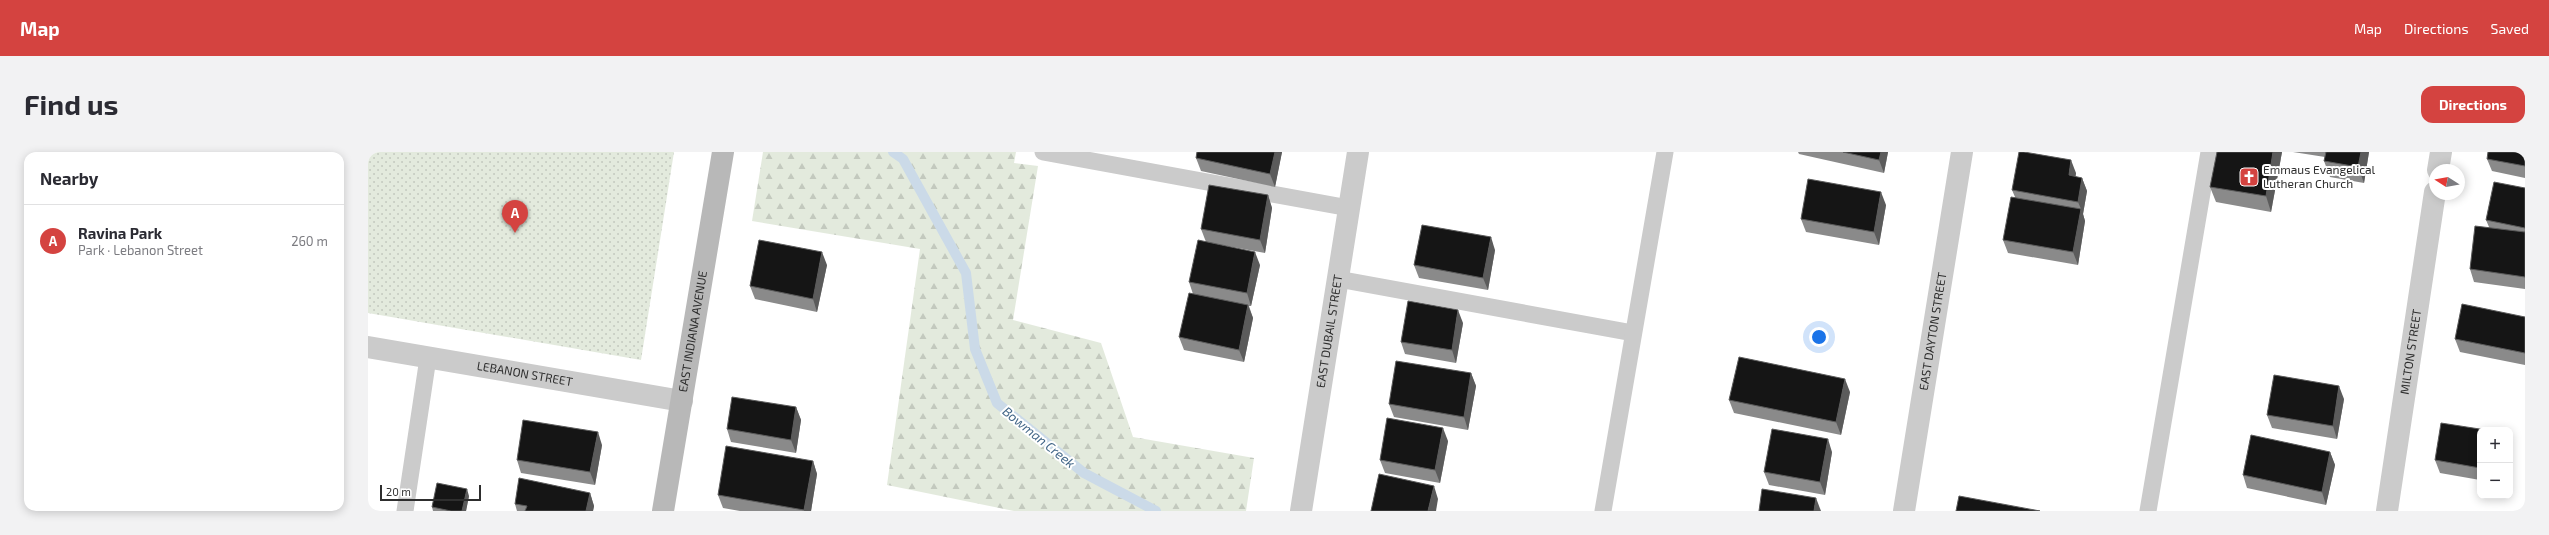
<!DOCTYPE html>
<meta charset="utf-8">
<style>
body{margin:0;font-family:"Exo 2",sans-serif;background:#f2f2f3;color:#2b2b33}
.controls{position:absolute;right:12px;bottom:12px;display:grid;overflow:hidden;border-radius:8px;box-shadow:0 2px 10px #0003}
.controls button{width:36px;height:36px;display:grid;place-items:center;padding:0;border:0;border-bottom:1px solid #e1e1e2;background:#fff;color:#2b2b33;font:20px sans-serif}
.compass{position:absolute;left:2061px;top:12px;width:36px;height:36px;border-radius:50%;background:#fff;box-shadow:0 2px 10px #0003;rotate:281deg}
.scale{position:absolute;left:12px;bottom:10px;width:101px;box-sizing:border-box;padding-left:4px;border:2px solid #2e2e2e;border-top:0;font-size:11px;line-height:14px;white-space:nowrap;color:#2e2e2e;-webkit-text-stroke:3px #fff;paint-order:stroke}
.you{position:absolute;left:1451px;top:185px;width:14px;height:14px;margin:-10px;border:3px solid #fff;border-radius:50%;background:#1a73e8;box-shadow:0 0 0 6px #1a73e833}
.badge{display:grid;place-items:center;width:26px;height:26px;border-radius:50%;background:#d44340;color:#fff;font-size:13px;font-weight:700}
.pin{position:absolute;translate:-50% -33px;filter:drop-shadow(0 1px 2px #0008)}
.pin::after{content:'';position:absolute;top:21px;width:14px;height:12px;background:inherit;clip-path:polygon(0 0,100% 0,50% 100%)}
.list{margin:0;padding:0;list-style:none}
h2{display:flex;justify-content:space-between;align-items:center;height:52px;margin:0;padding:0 16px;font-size:17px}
h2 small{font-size:13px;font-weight:400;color:#7c7c81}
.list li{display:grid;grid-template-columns:26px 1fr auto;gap:12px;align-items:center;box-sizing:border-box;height:72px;padding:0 16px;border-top:1px solid #e1e1e2}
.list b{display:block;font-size:15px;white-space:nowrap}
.list p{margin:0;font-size:13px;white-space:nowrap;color:#7c7c81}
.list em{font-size:13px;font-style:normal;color:#7c7c81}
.map{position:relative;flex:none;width:2157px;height:359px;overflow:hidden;border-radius:12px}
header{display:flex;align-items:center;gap:24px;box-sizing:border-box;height:56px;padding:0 20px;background:#d44340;color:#fff}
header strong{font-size:19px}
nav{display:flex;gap:22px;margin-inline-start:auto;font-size:14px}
.intro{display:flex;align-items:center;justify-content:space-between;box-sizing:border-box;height:96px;padding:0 24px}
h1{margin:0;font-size:28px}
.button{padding:10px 18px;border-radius:12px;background:#d44340;color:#fff;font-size:14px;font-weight:700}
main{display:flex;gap:24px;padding:0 24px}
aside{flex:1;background:#fff;border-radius:12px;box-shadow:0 2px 10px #0003}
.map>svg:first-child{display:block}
.forest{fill:url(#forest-firs)}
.park{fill:url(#park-dots)}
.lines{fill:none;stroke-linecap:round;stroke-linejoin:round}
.stream{stroke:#cbdae8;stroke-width:10}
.lane{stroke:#cbcbcb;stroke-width:17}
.street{stroke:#cbcbcb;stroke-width:22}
.secondary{stroke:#b8b8b8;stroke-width:22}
.wall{fill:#8a8a8a}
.shaded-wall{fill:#5b5b5b}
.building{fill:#151515;stroke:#5b5b5b}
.labels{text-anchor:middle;stroke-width:4;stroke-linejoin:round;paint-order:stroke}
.poi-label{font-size:12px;fill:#2e2e2e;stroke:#fff;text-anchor:start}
.street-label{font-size:12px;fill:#2e2e2e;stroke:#fff}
.water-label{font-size:13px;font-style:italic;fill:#436788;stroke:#fff}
</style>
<header>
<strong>Map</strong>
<nav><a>Map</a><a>Directions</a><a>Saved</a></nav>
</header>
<div class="intro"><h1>Find us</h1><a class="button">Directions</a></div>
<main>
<aside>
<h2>Nearby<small></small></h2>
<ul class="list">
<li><span class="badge">A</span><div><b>Ravina Park</b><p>Park · Lebanon Street</p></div><em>260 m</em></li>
</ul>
</aside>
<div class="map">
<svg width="2157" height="359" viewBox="0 0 2157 359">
<defs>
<pattern id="forest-firs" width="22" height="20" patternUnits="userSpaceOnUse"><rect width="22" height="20" fill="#e3eadd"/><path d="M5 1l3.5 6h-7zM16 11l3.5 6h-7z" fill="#c3c9be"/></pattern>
<pattern id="park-dots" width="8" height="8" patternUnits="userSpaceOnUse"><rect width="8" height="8" fill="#e3eadd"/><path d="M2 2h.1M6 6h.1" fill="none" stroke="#c3c9be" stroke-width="1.8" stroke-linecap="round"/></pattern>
</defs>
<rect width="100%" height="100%" fill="#fff"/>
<path class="forest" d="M395,0H648L646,11L670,14L645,168L733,191L765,285L886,306L878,359H646L519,333L552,97L384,69Z"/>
<path class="park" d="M0,0H306L273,208L0,161Z"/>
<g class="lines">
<path class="stream" d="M525,0L535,7L598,121L607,197L629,251L716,321L788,359"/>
<g class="lane">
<path d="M675,0L981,56"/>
<path d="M970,127L1265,181"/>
<path d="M37,359L60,206"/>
<path d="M1235,359L1297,0"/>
<path d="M1780,359L1841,0"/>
</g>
<g class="street">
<path d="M2070,18L2073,0"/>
<path id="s1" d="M0,195L314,249"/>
<path id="s2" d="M933,359L990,0"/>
<path id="s3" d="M1536,359L1594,0"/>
<path id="s4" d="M2019,359L2067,40"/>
</g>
<path class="secondary" id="s5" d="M295,359L355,0"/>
</g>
<g class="wall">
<path d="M829,0H914L907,35L833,19L828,6Z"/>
<path d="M1430,0H1520L1516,21L1431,2Z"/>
<path d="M1914,0L1903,60L1848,50L1842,35Z"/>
<path d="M1925,0H2001L1996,31L1962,25L1956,9L1957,5Z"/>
<path d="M2157,0V26L2124,19L2119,7Z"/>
<path d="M1708,21L1707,25L1714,26L1719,39L1715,62L1717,69L1710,113L1640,101L1635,88L1647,45L1644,38Z"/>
<path d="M2157,36V137L2106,130L2102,117L2121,75L2118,68Z"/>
<path d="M900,43L904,56L897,101L838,90L833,77Z"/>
<path d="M1518,53L1511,93L1438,80L1433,67Z"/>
<path d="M1127,98L1120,138L1051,126L1046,113Z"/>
<path d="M459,113L449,160L387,147L382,134Z"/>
<path d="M892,113L883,154H881L885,166L876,210L816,198L811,185L825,142L821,130Z"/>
<path d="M2157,165V213L2092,200L2087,187Z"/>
<path d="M1095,171L1088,211L1037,202L1033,190Z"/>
<path d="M1103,221L1108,234L1100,278L1026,265L1021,252Z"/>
<path d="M1482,240L1473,283L1366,261L1361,248Z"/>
<path d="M1976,247L1969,287L1904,276L1899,263Z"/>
<path d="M428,255L433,268L428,301L363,290L359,277Z"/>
<path d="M2112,278V328L2072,321L2067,308Z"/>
<path d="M1080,289L1072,331L1017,321L1012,308Z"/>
<path d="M234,293L227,333L153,321L149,308Z"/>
<path d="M1464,300L1457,343L1401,333L1396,320Z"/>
<path d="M1962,300L1967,313L1958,353L1879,336L1875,323Z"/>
<path d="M445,309L449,322L443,359H372L355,356L350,343Z"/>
<path d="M222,341L226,354L225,359H149L147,352Z"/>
<path d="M101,344L98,359H65L64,355Z"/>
</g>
<g class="shaded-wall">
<path d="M907,0H914L907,35L902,22Z"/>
<path d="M1513,0H1520L1516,21L1511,8Z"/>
<path d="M1905,0H1914L1903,60L1898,44Z"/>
<path d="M1993,0H2001L1996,31L1990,15Z"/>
<path d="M1703,8L1708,21L1706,36L1701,23Z"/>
<path d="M1714,26L1719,39L1715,62L1717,69L1710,113L1705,100L1713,57L1710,50Z"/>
<path d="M1513,40L1518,53L1511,93L1506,80Z"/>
<path d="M900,43L904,56L897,101L892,88Z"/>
<path d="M1123,85L1127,98L1120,138L1115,126Z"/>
<path d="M454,100L459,113L449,160L445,147Z"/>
<path d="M887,100L892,113L883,154L879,141Z"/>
<path d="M880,153L885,166L876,210L871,198Z"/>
<path d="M1090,158L1095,171L1088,211L1084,198Z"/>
<path d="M1103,221L1108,234L1100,278L1096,265Z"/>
<path d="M1477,227L1482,240L1473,283L1468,270Z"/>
<path d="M1971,234L1976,247L1969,287L1965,274Z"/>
<path d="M428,255L433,268L428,301L423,288Z"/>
<path d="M1075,276L1080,289L1072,331L1067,318Z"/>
<path d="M230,280L234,293L227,333L222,320Z"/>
<path d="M1460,287L1464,300L1457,343L1452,330Z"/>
<path d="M1962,300L1967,313L1958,353L1954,340Z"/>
<path d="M445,309L449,322L443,359H436Z"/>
<path d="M1066,334L1070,347L1068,359H1060Z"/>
<path d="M99,337L101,344L98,359H94Z"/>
<path d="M222,341L226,354L225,359H218Z"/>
<path d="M1448,346L1453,359H1446Z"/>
</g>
<g class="building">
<path d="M829,0H907L902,22L828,6Z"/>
<path d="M1475,0H1513L1511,8Z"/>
<path d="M1651,0H1656L1703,8L1701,23L1714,26L1710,50L1644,38Z"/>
<path d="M1849,0H1905L1898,44L1842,35Z"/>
<path d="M1958,0H1993L1990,15L1956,9Z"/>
<path d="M2120,0H2157V14L2119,7Z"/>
<path d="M1440,27L1513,40L1506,80L1433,67Z"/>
<path d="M2126,30L2157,36V76L2118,68Z"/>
<path d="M841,33L900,43L892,88L833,77Z"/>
<path d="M1643,45L1713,57L1705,100L1635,88Z"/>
<path d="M1054,73L1123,85L1115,126L1046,113Z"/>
<path d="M2107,74L2157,80V125L2102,117Z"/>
<path d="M391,88L454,100L445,147L382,134Z"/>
<path d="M830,88L887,100L879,141L821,130Z"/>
<path d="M821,141L880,153L871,198L811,185Z"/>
<path d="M1040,149L1090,158L1084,198L1033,190Z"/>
<path d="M2094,152L2157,165V201L2087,187Z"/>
<path d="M1371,205L1477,227L1468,270L1361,248Z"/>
<path d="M1028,209L1103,221L1096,265L1021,252Z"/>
<path d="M1906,223L1971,234L1965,274L1899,263Z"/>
<path d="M364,245L428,255L423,288L359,277Z"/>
<path d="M1019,266L1075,276L1067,318L1012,308Z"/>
<path d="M155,268L230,280L222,320L149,308Z"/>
<path d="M2073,271L2118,278H2112V316L2067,308Z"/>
<path d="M1404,277L1460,287L1452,330L1396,320Z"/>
<path d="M1883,283L1962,300L1954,340L1875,323Z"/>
<path d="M358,294L445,309L436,358L350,343Z"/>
<path d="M1011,322L1066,334L1060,359H1003Z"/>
<path d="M151,326L222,341L218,359H157L159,354L147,352Z"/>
<path d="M69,331L99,337L94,359H83L64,355Z"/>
<path d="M1394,337L1448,346L1446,359H1391Z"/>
<path d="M1591,344L1672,359H1588Z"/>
</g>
<defs>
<g id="church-square" transform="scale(1)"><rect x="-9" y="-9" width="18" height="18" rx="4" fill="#d44340" stroke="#fff"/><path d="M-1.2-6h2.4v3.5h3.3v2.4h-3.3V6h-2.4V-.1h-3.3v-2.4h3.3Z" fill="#fff"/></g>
</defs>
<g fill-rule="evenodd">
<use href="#church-square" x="1881" y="25"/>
</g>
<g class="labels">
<g class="poi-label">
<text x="1895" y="22">Emmaus Evangelical<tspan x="1895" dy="14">Lutheran Church</tspan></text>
</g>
<g class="street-label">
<text dy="4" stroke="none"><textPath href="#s2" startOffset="182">EAST DUBAIL STREET</textPath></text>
<text dy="4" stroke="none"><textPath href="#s5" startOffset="182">EAST INDIANA AVENUE</textPath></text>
<text dy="4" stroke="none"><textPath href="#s3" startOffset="182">EAST DAYTON STREET</textPath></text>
<text dy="4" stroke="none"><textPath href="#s4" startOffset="161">MILTON STREET</textPath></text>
<text dy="4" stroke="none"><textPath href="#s1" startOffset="159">LEBANON STREET</textPath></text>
</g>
<g class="water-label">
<text transform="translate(671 285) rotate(39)" y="5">Bowman Creek</text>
</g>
</g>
</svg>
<div class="controls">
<button>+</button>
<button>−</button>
</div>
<svg class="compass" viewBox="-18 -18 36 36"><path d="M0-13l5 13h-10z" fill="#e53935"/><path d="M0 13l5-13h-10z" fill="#7c7c81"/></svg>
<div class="scale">20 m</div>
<div class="you"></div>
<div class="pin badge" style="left:147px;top:81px">A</div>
</div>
</main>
